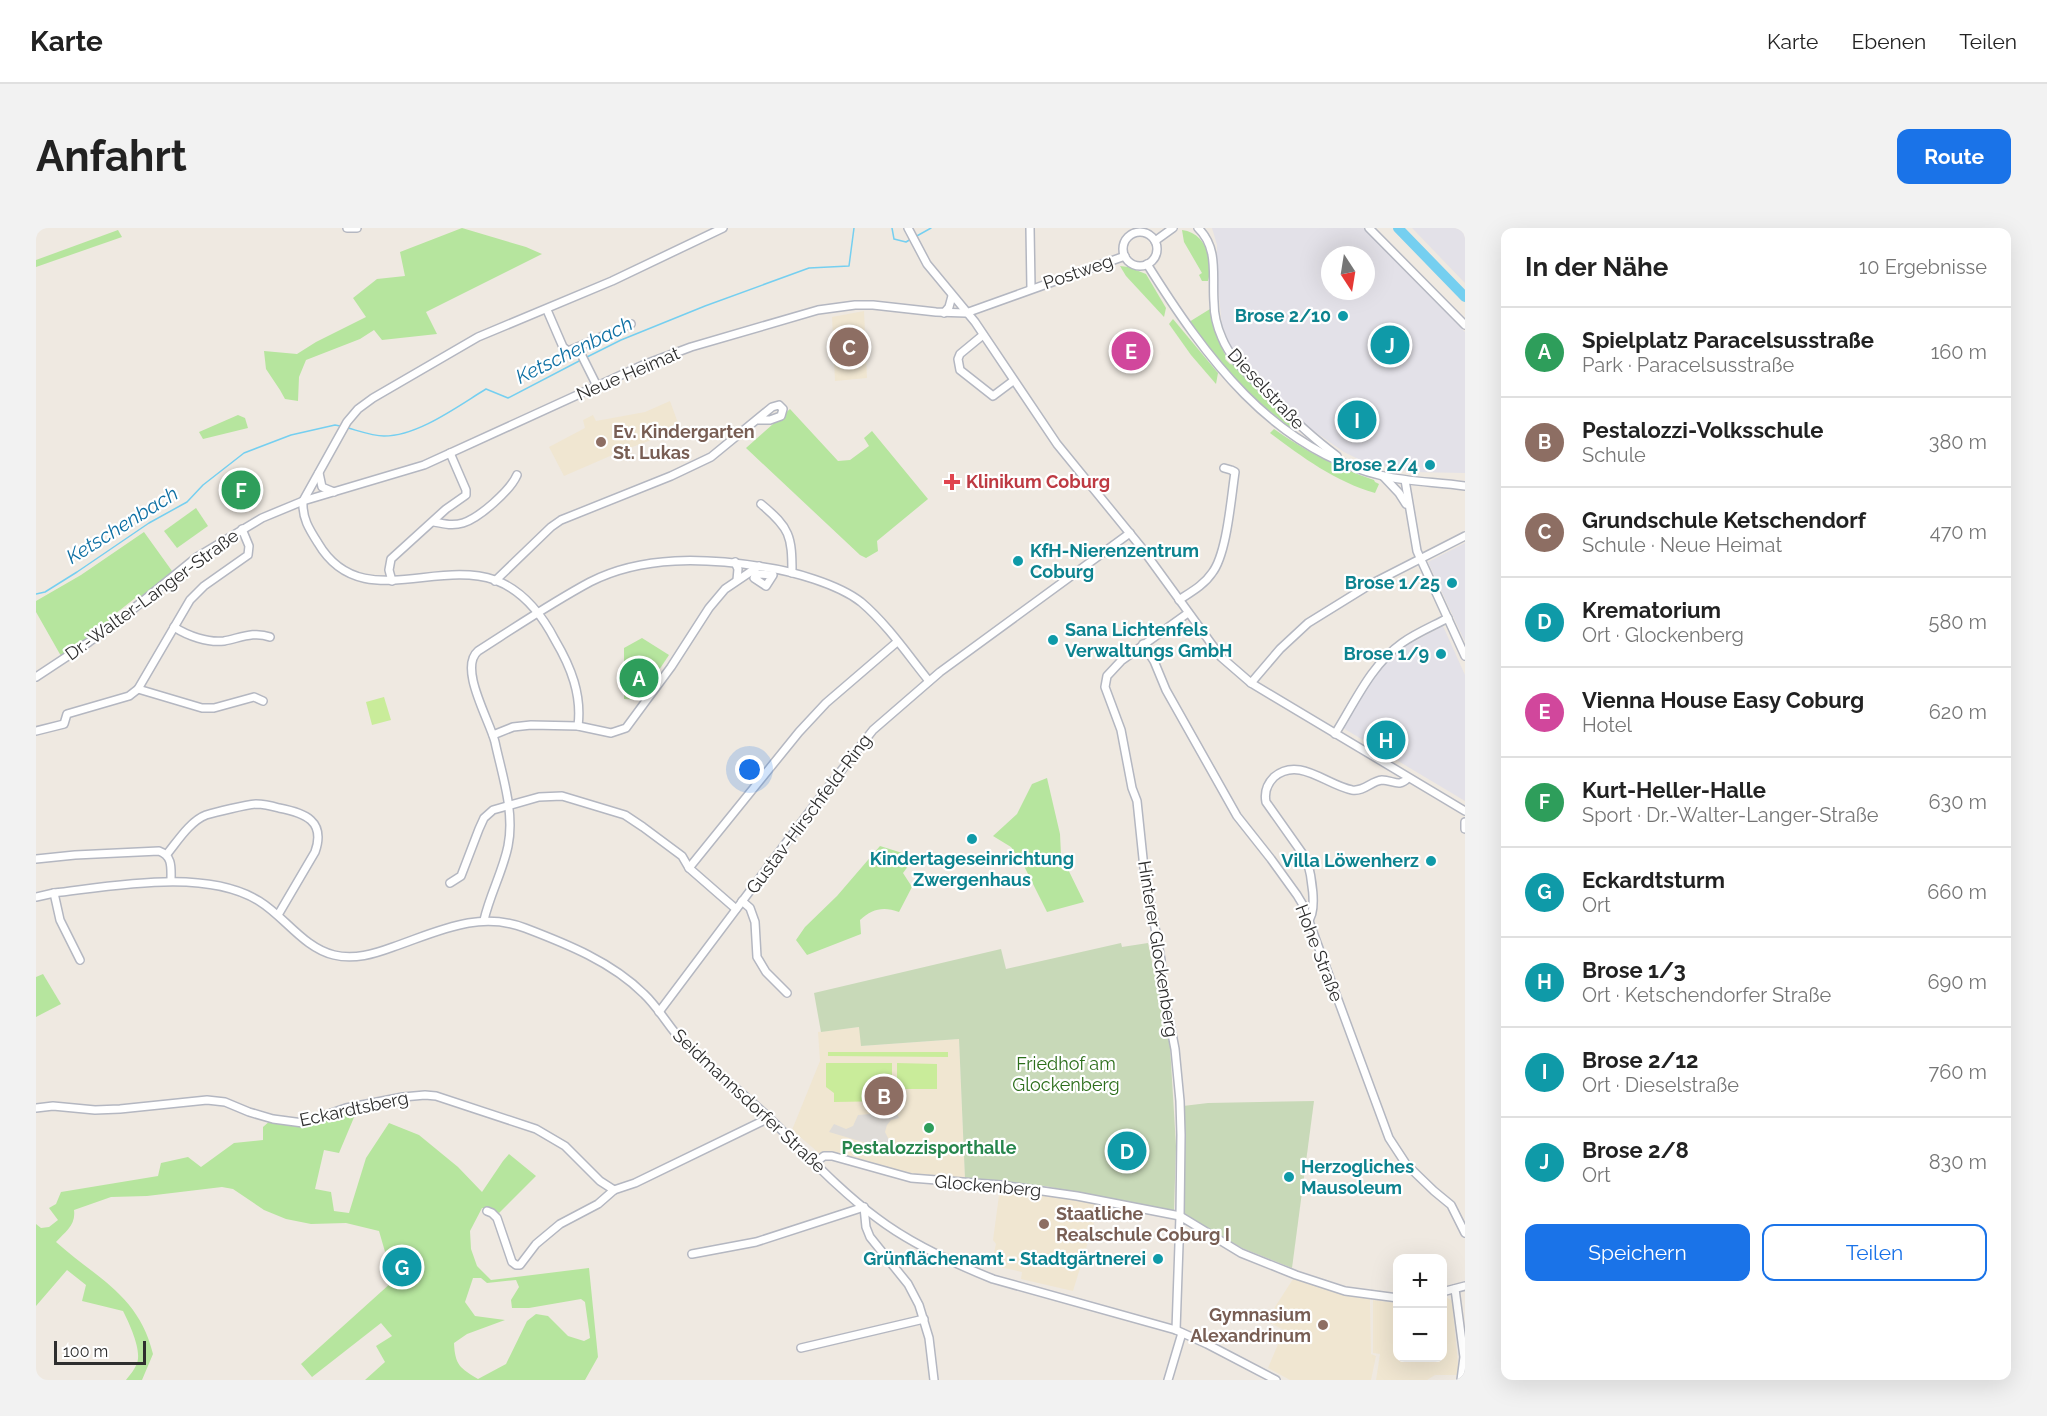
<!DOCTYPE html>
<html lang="de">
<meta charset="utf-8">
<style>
body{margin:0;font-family:Raleway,sans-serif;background:#f2f2f2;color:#222}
.controls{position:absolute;right:18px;bottom:18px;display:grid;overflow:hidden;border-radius:12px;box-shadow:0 6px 24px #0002}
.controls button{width:54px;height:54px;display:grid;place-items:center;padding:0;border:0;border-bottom:2px solid #e0e0e0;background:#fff;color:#222;font:30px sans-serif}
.compass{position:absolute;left:1285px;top:18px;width:54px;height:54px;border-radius:50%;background:#fff;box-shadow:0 6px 24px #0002;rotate:168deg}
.scale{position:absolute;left:18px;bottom:15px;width:92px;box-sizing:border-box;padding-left:6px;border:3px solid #2e2e2e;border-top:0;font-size:16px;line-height:21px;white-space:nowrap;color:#2e2e2e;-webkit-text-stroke:4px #fff;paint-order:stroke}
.you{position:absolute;left:714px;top:542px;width:21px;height:21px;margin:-15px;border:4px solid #fff;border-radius:50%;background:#1a73e8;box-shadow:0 0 0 9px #1a73e833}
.badge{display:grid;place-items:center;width:39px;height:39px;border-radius:50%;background:#1a73e8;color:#fff;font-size:20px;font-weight:700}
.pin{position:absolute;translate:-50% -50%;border:3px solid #fff;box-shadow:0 2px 6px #0006}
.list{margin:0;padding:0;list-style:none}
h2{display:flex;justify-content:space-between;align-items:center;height:78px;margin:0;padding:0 24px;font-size:26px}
h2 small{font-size:20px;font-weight:400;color:#767676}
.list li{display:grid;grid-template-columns:39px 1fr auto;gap:18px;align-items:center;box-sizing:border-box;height:90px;padding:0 24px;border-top:2px solid #e0e0e0}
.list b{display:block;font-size:22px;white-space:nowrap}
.list p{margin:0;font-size:20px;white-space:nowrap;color:#767676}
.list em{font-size:20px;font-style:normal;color:#767676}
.actions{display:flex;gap:12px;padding:18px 24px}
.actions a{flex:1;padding:14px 0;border:2px solid #1a73e8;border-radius:12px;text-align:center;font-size:21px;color:#1a73e8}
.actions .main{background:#1a73e8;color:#fff}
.map{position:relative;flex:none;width:1429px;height:1152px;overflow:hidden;border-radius:12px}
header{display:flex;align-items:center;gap:36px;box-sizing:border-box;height:84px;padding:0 30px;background:#fff;border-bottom:2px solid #e0e0e0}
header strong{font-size:28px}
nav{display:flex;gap:33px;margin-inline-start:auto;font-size:21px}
.intro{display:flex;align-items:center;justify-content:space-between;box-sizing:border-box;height:144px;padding:0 36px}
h1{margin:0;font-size:42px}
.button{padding:15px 27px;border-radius:12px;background:#1a73e8;color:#fff;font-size:21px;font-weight:700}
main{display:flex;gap:36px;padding:0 36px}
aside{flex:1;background:#fff;border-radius:12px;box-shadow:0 6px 24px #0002}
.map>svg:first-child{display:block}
.industrial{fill:#e3e1e8;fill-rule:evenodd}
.education{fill:#f0e6d1}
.green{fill:#b6e59e;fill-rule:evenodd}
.cemetery{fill:#c8d9b8}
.pitch{fill:#c9ec9a}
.plaza{fill:#dfdcd8}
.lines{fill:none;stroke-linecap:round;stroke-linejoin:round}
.stream{stroke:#75cff0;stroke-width:1.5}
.river{stroke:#75cff0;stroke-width:10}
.minor-casing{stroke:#b4b7c1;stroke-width:10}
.minor{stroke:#fff;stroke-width:7}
.culture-dot{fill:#0f9aa8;stroke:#fff;stroke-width:2}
.education-dot{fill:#8d6e63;stroke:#fff;stroke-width:2}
.health-dot{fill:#e0444e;stroke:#fff;stroke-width:2}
.leisure-dot{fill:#2e9e5b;stroke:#fff;stroke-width:2}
.labels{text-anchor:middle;stroke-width:4.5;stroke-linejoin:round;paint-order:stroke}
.street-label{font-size:18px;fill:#2e2e2e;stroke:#fff}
.culture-label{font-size:18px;font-weight:bold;fill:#0d838f;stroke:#fff;text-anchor:end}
.education-label{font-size:18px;font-weight:bold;fill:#785e54;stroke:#fff;text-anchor:start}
.health-label{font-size:18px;font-weight:bold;fill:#be3a42;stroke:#fff;text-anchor:start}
.park-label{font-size:18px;fill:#2c6e1b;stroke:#fff}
.leisure-label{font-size:18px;font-weight:bold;fill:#27864d;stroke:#fff}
.water-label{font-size:20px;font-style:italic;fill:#0d6fa3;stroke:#fff}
</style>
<header>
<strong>Karte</strong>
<nav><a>Karte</a><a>Ebenen</a><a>Teilen</a></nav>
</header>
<div class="intro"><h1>Anfahrt</h1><a class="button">Route</a></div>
<main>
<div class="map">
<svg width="1429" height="1152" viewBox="0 0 1429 1152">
<rect width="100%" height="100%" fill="#efe9e1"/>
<g class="industrial">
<path d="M1176,0H1328L1336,8L1429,104V245L1374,244L1348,238L1333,233L1330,235L1308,224L1272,199L1209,138L1195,120L1186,97L1181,50V17ZM1294,27H1330V63H1294Z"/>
<path d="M1376,0H1429V55Z"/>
<path d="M1429,315V414L1392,334Z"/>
<path d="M1407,398L1429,447V573L1307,500L1326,467L1347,438L1368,419Z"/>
</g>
<g class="education">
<path d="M828,83L831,150L799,153L796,89Z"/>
<path d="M634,173L642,195L620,205L621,210L588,222L528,248L513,219L549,200L547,192L557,187L560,193L609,184Z"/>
<path d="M824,799L826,818L923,811L929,952L880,949L792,924L783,925L756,902L784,833L782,804Z"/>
<path d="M964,960L1064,975L1037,1063L985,1051L986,1044L955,1037L960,1016L957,1012Z"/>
<path d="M1257,1051L1309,1066L1334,1071L1335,1126L1340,1128L1335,1152H1254L1232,1140L1248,1102L1230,1093Z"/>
<path d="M1410,1069L1416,1073L1423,1147H1399L1391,1152H1340L1344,1126L1337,1125V1072L1361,1075L1362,1130H1406L1407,1070Z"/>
</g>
<g class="green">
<path d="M426,0L490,19L506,26L390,84L401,106L346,112L338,102L324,111L270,132L263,149L262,173L249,171L244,162L230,141L228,123L261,126L280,114L330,89L317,70L341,51L369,48L364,24Z"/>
<path d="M82,2L86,9L0,39V32Z"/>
<path d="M1146,2C1170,5 1178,32 1172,53H1166L1163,47L1166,45L1148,14Z"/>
<path d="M1084,38L1092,39L1110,46L1130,80L1128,89L1090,48Z"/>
<path d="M1174,81L1180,104L1190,129L1189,131L1194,136L1198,137L1256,197V199H1253L1206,160L1153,94Z"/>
<path d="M1137,91L1182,145L1180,156L1155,127L1133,96Z"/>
<path d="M754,181L802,233L814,232L833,218L828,210L836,203L892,271L841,313L842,323L830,330L824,327L710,220Z"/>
<path d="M202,187L209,190L212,200L167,211L163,204Z"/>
<path d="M1238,201C1269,223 1302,240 1338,252L1339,254L1343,256L1339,265C1300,254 1266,229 1234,205Z"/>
<path d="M160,280L172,298L141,320L128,303Z"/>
<path d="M108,304L136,343L106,370L103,367L79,386L81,390L25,428L0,384V373L45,347Z"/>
<path d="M606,410L633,427L603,472L588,471V420Z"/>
<path d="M1011,550L1024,606L1025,627L1048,674L1011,684L988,638L975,619L957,608L981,586L996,556Z"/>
<path d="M844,618L879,629L867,645L876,659L863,684C847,678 836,681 824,692L825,706L771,727L760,712L769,699L801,668Z"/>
<path d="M7,746L25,776L0,789V749Z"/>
<path d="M310,881L319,887L303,925L288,922L279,961L295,964L298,983L313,985L330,930L353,895L383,907L422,939L446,964L467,933L473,926L500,948L463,985L457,981L446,980L434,1003L435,1021L441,1038L455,1052L553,1040L562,1129L549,1152H329L349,1134L340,1118L356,1108L345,1095L276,1149L265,1136L356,1054L359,1045L352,1034L343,1003L310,995L275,996L250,991L228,982L197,961L186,959L111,968L75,969L38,982C40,997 30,1003 20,1014C60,1050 103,1067 117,1126L106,1152H90C94,1147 99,1141 101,1135C106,1122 93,1095 87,1083L46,1073L50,1057L31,1042L0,1078V996L5,1000L13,999L22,992L13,980L20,976L25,964L122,948L125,935L152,929L165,939L198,915L227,912V899L235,892L265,897H276ZM437,1050H445L451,1055L480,1052L483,1059L475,1072L476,1080H493L545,1071L549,1074L554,1110L548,1113L532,1108L512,1088L500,1086L491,1093L470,1136L442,1151C424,1140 419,1137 418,1115L431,1106L469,1092L439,1088L429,1074Z"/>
</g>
<g class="cemetery">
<path d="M1085,715L1086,719L1112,715L1134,818L1140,918L1138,983L1009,958L929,951L923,811L825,818L823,799L785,804L778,765L965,721L970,741Z"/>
<path d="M1278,873L1256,1040L1206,1020L1146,985L1147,878L1172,875Z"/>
</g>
<g class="pitch">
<path d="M348,469L355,492L336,497L330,474Z"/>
<path d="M792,824H912V829L792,828Z"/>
<path d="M790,835H856V873L798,874V865L790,859Z"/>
<path d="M861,835L901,836V861H861Z"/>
</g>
<path class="plaza" d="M841,880L859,881L863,890L855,892L851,897L849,904L855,916L865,917L864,925L793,904L798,896L810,901L817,898L822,887L834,886Z"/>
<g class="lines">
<g class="stream">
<path d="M856,0L858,11L870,14L875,11"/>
<path d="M879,9L895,0"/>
<path d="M549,130L585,112L669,78L773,40L813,38L818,0"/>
<path d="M312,200C323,203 337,208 348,208C382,208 422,178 450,161L472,170L545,132"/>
<path d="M0,366L9,364L41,344L113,295L151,274L167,257L208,225L255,207L299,197L304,198"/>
</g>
<path class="river" d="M1362,0L1429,69"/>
<g class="minor-casing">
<g id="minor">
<path d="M311,0H321"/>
<path d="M872,0L891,36L939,94L1021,216L1105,319L1185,429L1215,455L1429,583"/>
<path d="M994,0L995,60"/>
<path d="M1162,0C1183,20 1176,48 1178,74C1178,86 1181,99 1186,110C1194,130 1211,145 1226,160C1250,185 1274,208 1301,228"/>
<path d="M1333,0L1429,97"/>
<circle cx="1104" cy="21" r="17"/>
<path d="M1119,13L1137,0"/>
<path d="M1111,36C1168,127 1236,222 1347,248C1374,254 1402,254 1429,258"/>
<path d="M511,82L527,119L532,123L595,96"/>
<path d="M908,85L913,79L916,68"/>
<path d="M947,107L924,126L922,131L924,142L957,168L977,153"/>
<path d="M542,120L561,158"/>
<path d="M283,245L286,259L298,264"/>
<path d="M1347,248L1363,265L1370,276"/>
<path d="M1369,252L1381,323L1429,428"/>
<path d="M725,276C754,300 756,308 756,345"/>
<path d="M398,294C408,296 417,298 427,295C443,290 474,263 481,247"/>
<path d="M699,334L702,341L701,352"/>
<path d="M724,346L737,347L730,358L718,350L719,347Z"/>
<path d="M356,353L353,342L355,331L410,281L430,267V262L414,225"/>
<path d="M459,353L515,299L525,292L635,248L675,229L736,179L743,177L747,181L745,188L734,192H721"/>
<path d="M1143,372C1155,364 1168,357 1176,345C1191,326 1195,270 1199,244L1195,242L1188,240"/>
<path d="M138,399C152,408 172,415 188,413C204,410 218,403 234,409"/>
<path d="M1107,416L1118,433L1130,462L1201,588L1235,631L1261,667L1267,677L1353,910L1370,936L1398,963L1415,977L1429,1005"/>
<path d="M0,449L53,414L86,390L161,329L226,290L267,273L388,237L607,137L655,119L782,82L819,77H837L900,84L930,85L1089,28"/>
<path d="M1215,455L1244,421L1272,395L1335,356L1429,308"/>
<path d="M102,461L166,480H178L218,469L227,473"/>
<path d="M542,498C546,467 535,439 519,412C506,387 486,362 459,352C398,331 323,385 282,315C273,301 266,290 267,273L311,194L322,181L337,170L442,109L576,53L687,0"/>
<path d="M0,503L28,496L31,486L93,468L102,461L154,372L168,358L212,327L213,318L206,301"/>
<path d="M1299,506C1319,474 1335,437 1366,415C1380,405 1397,398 1412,390"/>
<path d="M457,507L477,499L495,497L542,498L575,505L590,500L635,439L673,380L689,361L723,338"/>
<path d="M1429,594V601"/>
<path d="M131,626C141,614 154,593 170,587C180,584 209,577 220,576C227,576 236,578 243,580C269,585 290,593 279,624L242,687"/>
<path d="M0,631L39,627L123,623C137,628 135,640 135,653"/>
<path d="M653,640L763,504L790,475L861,414"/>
<path d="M414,655L425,648L443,601L448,590L457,582L503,569L526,568L589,587L607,599L646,628L653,640L700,681"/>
<path d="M18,665L24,692L44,732"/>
<path d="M0,669L18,665C78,658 170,640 223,673C249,689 268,720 298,727C318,732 338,726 357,719C401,704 442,682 489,700C531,716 576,734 608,766C624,781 634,802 650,817C675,840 703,862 728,885C765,920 800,960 841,990C875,1016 917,1035 957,1051L1140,1102L1171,1116L1240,1152"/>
<path d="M706,673L714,680L719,694L721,729L730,744L751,765"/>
<path d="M448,692C454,666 467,643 472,618C479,584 466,547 459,514C454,493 422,440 442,423C478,400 515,375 554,354C607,327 670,330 727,339C756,343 802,356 825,374C851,396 872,427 893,453"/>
<path d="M1272,693C1282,683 1275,646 1271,632L1230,574C1228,564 1231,556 1238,549C1263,528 1290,557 1316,562C1328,564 1335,553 1346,552C1357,552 1363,560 1372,550"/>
<path d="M623,784L783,571L837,502L904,444L1094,305"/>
<path d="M0,880L17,878L59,882L84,881L171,872L189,874L213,884L237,891L267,895L310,880L367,869L389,867L400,868L500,901L529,918L564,953L578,962"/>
<path d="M780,934L788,928H796L875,950L965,957L1041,968L1144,988L1205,1025L1260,1047L1309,1063L1362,1070"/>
<path d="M828,979L830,999L834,1009L872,1056L883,1077L893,1110L898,1152"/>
<path d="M451,983L456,985L461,990L476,1034L480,1037H484L500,1016L524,996L562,976L578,962L599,955L733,890"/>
<path d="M656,1026L720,1014L828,979"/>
<path d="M1419,1061L1428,1129L1425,1152"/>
<path d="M1406,1064L1429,1058"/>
<path d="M1140,1102L1144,988L1145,907L1144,873L1139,821L1126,754L1125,732L1108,640L1101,573L1096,560L1085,502L1069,459L1071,448L1085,433L1152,385"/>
<path d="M765,1120L888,1091"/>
<path d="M1132,1152L1146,1105"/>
</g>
</g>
<use href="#minor" class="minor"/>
</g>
<g class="culture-dot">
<circle cx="1307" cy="88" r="6"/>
<circle cx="1394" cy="237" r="6"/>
<circle cx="982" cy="333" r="6"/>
<circle cx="1416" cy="355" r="6"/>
<circle cx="1017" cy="412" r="6"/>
<circle cx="1405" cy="426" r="6"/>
<circle cx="936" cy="611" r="6"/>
<circle cx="1395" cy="633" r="6"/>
<circle cx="1253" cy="949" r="6"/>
<circle cx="1122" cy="1031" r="6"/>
</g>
<g class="education-dot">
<circle cx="565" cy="214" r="6"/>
<circle cx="1008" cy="996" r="6"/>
<circle cx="1287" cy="1097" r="6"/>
</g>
<path class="health-dot" d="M913 245h6v6h6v6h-6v6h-6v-6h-6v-6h6z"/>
<circle class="leisure-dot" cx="893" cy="900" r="6"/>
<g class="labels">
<g class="street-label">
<text transform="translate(1042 44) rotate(-19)" y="6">Postweg</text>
<text transform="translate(592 146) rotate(-23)" y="6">Neue Heimat</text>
<text transform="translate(1230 161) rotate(47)" y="6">Dieselstraße</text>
<text transform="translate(116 367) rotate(-36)" y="6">Dr.-Walter-Langer-Straße</text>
<text transform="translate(773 586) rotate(-53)" y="6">Gustav-Hirschfeld-Ring</text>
<text transform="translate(1122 721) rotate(81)" y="6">Hinterer Glockenberg</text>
<text transform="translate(1283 725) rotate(69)" y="6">Hohe Straße</text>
<text transform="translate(713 873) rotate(43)" y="6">Seidmannsdorfer Straße</text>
<text transform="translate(318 881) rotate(-12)" y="6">Eckardtsberg</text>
<text transform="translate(952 958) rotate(5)" y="6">Glockenberg</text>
</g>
<g class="culture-label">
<text x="1295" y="94">Brose 2/10</text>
<text x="1382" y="243">Brose 2/4</text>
<text x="994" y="329" text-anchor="start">KfH-Nierenzentrum<tspan x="994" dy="21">Coburg</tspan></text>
<text x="1404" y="361">Brose 1/25</text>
<text x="1029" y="408" text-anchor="start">Sana Lichtenfels<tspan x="1029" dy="21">Verwaltungs GmbH</tspan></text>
<text x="1393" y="432">Brose 1/9</text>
<text x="936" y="637" text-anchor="middle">Kindertageseinrichtung<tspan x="936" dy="21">Zwergenhaus</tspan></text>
<text x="1383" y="639">Villa Löwenherz</text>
<text x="1265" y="945" text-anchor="start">Herzogliches<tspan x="1265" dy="21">Mausoleum</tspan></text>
<text x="1110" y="1037">Grünflächenamt - Stadtgärtnerei</text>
</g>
<g class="education-label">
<text x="577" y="210">Ev. Kindergarten<tspan x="577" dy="21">St. Lukas</tspan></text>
<text x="1020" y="992">Staatliche<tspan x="1020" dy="21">Realschule Coburg I</tspan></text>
<text x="1275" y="1093" text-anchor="end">Gymnasium<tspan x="1275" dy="21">Alexandrinum</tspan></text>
</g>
<g class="health-label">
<text x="930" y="260">Klinikum Coburg</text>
</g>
<g class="park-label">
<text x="1030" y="842">Friedhof am<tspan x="1030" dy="21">Glockenberg</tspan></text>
</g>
<g class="leisure-label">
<text x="893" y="926">Pestalozzisporthalle</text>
</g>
<g class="water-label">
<text transform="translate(538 122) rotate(-26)" y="7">Ketschenbach</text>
<text transform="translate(86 297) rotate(-32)" y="7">Ketschenbach</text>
</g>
</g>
</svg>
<div class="controls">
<button>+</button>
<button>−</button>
</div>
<svg class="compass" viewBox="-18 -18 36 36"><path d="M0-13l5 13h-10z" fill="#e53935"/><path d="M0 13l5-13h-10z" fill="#767676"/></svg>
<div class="scale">100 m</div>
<div class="you"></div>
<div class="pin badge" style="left:603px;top:450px;background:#2e9e5b">A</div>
<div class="pin badge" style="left:848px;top:868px;background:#8d6e63">B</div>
<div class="pin badge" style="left:813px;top:119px;background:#8d6e63">C</div>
<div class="pin badge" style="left:1091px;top:923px;background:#0f9aa8">D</div>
<div class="pin badge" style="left:1095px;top:123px;background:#d1479c">E</div>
<div class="pin badge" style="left:205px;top:262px;background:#2e9e5b">F</div>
<div class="pin badge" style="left:366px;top:1039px;background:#0f9aa8">G</div>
<div class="pin badge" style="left:1350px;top:512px;background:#0f9aa8">H</div>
<div class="pin badge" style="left:1321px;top:192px;background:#0f9aa8">I</div>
<div class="pin badge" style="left:1354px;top:117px;background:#0f9aa8">J</div>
</div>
<aside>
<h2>In der Nähe<small>10 Ergebnisse</small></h2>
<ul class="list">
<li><span class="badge" style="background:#2e9e5b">A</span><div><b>Spielplatz Paracelsusstraße</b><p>Park · Paracelsusstraße</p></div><em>160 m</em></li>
<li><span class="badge" style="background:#8d6e63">B</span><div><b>Pestalozzi-Volksschule</b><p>Schule</p></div><em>380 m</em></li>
<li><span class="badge" style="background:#8d6e63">C</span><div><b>Grundschule Ketschendorf</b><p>Schule · Neue Heimat</p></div><em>470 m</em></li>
<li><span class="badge" style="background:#0f9aa8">D</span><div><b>Krematorium</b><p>Ort · Glockenberg</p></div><em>580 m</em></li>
<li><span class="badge" style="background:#d1479c">E</span><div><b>Vienna House Easy Coburg</b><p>Hotel</p></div><em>620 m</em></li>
<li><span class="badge" style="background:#2e9e5b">F</span><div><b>Kurt-Heller-Halle</b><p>Sport · Dr.-Walter-Langer-Straße</p></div><em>630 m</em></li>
<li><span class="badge" style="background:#0f9aa8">G</span><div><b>Eckardtsturm</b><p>Ort</p></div><em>660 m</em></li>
<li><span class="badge" style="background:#0f9aa8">H</span><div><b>Brose 1/3</b><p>Ort · Ketschendorfer Straße</p></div><em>690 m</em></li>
<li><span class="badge" style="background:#0f9aa8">I</span><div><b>Brose 2/12</b><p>Ort · Dieselstraße</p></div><em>760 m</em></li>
<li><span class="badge" style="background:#0f9aa8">J</span><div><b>Brose 2/8</b><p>Ort</p></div><em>830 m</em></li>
</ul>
<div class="actions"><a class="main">Speichern</a><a>Teilen</a></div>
</aside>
</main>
